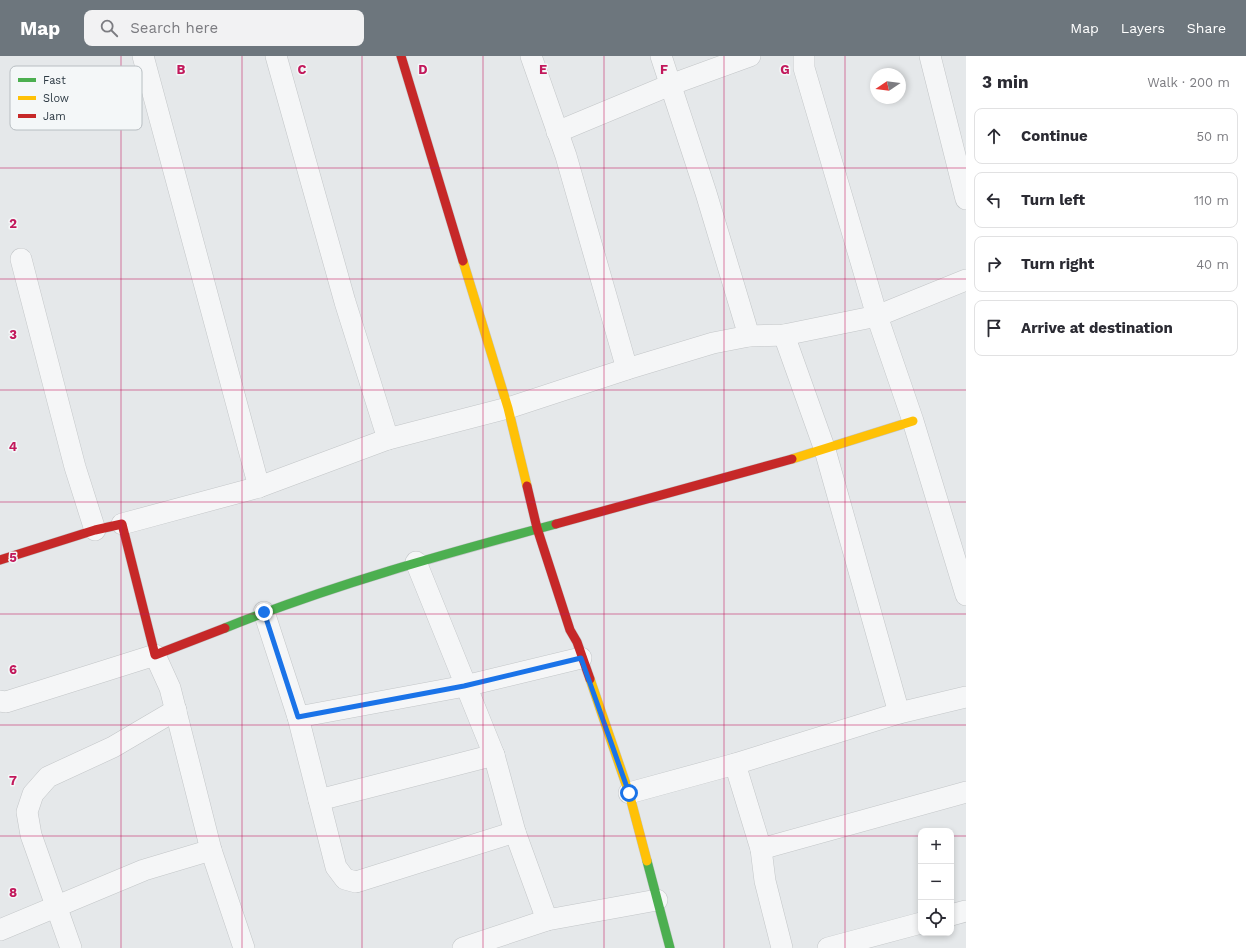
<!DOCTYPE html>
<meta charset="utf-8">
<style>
body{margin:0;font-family:"Work Sans",sans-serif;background:#f2f2f3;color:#2b2b33}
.controls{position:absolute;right:12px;bottom:12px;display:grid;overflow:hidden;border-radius:8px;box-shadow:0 2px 6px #0003}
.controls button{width:36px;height:36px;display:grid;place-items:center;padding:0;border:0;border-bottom:1px solid #e1e1e2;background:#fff;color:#2b2b33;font:20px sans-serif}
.compass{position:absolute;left:870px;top:12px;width:36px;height:36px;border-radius:50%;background:#fff;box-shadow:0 2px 6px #0003;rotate:257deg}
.stop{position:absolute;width:12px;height:12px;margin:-9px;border:3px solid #1a73e8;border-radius:50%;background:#fff}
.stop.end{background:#1a73e8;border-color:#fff;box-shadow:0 1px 4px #0008}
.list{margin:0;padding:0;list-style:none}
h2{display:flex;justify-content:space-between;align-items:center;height:52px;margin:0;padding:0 16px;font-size:17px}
h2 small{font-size:13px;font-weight:400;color:#7c7c81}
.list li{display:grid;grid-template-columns:26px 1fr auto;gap:12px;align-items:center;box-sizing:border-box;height:56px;margin:0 8px 8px;padding:0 8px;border:1px solid #e1e1e2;border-radius:8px}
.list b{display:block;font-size:15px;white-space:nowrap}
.list em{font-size:13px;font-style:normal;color:#7c7c81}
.icon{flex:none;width:22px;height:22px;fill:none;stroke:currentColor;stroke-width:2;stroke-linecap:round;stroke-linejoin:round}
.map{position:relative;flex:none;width:966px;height:892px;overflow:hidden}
header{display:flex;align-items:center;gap:24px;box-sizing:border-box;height:56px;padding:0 20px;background:#6d767d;color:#fff}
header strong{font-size:19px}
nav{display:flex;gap:22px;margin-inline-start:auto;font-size:14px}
.search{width:280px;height:36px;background:#f2f2f3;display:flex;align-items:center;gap:10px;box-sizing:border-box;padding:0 14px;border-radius:8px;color:#7c7c81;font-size:15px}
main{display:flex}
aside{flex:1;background:#fff}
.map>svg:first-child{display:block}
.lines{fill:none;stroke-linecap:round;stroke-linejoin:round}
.street-casing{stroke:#c3c6c8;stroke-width:22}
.fast-casing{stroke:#c3c6c8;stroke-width:10}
.slow-casing{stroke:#c3c6c8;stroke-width:10}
.jam-casing{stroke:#c3c6c8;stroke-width:10}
.street{stroke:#f5f6f7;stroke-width:21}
.fast{stroke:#4caf50;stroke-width:9}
.slow{stroke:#ffc107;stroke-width:9}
.jam{stroke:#c62828;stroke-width:9}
.route{stroke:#1a73e8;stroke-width:5}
.grid{fill:none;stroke:#c2185b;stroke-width:1;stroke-opacity:0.55}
.key{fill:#f4f7f8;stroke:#b8bec2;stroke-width:1}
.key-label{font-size:11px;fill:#2c3943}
.grid-label{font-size:13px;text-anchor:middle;font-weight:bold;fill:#c2185b;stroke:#f4f7f8;stroke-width:3;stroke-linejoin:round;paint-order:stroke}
</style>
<header>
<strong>Map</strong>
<div class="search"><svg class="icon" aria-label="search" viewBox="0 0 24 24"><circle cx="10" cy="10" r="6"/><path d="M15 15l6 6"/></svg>Search here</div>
<nav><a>Map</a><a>Layers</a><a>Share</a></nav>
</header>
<main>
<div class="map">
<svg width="966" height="892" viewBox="0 0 966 892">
<rect width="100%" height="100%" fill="#e5e8ea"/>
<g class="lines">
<g class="street-casing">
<g id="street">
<path d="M143,0L259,431"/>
<path d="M276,0L345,246L388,383"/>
<path d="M531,0L566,100L627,313"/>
<path d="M661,0L706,137L749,280"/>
<path d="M804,0V12L877,260L913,365L966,539"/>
<path d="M930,0L966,143"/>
<path d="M557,76L670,29L750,0"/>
<path d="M21,203L75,411L95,474"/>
<path d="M784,279L825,394L899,657"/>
<path d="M122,468L259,431L388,383L508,352L627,313L713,287L749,280L784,279L877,260L966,224"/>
<path d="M416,506L494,699L515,776L547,864"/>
<path d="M264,556L298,661L336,811L345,823L356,826L515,776"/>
<path d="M0,645L6,646L155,599L170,632L211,794L244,892"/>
<path d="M298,661L465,630L581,602"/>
<path d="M735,708L761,793L765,825L782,892"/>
<path d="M629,737L735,708L899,657L966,641"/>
<path d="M319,744L494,699"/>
<path d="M761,793L966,736"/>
<path d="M951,859L966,855"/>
<path d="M0,874L144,814L211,794"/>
<path d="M71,892L31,779L27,756L33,738L48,721L113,691L176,654"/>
<path d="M463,892L547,864L657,844"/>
<path d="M828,892L921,867"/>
</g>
</g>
<g class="fast-casing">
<g id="fast">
<path d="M225,572C332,529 444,498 556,468"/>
<path d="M647,805L670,892"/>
</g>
</g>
<g class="slow-casing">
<g id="slow">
<path d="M463,205L508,352L527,430"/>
<path d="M792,403L913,365"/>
<path d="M590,623L629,737L647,805"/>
</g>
</g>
<g class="jam-casing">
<g id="jam">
<path d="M401,0L463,205"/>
<path d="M527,430L537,472L570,574L577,586L590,623"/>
<path d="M556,468L792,403"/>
<path d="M0,504L95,474L122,468L155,599L225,572"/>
</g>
</g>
<use href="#street" class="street"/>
<use href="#fast" class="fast"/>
<use href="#slow" class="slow"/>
<use href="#jam" class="jam"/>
</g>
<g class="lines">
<path class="route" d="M264,556L298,661L464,630L581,602L629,737"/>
</g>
<path class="grid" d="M121,0V892M242,0V892M362,0V892M483,0V892M604,0V892M724,0V892M845,0V892M0,112H966M0,223H966M0,334H966M0,446H966M0,558H966M0,669H966M0,780H921M951,780H966"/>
<rect x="10" y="10" width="132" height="64" rx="6" class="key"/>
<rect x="18" y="22" width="18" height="4" fill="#4caf50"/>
<rect x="18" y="40" width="18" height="4" fill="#ffc107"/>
<rect x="18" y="58" width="18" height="4" fill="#c62828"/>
<g class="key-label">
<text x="43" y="28">Fast</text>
<text x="43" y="46">Slow</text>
<text x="43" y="64">Jam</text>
</g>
<g class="grid-label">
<text x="181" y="18">B</text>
<text x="302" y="18">C</text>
<text x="423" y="18">D</text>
<text x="543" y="18">E</text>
<text x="664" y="18">F</text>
<text x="785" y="18">G</text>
<text x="13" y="172">2</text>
<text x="13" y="283">3</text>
<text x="13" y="395">4</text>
<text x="13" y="506">5</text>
<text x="13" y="618">6</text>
<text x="13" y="729">7</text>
<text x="13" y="841">8</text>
</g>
</svg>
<div class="controls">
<button>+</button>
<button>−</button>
<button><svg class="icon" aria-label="locate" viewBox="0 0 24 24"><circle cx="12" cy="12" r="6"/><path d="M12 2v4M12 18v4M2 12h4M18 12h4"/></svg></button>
</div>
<svg class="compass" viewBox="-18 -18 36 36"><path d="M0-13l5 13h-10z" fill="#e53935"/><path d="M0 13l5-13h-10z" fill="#7c7c81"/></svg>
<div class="stop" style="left:629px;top:737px"></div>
<div class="stop end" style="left:264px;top:556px"></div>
</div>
<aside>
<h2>3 min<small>Walk · 200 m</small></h2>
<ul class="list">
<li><svg class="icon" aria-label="ahead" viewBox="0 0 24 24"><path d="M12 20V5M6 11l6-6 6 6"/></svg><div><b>Continue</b></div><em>50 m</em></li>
<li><svg class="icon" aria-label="left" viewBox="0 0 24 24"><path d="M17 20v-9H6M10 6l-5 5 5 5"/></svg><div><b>Turn left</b></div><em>110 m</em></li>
<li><svg class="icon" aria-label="right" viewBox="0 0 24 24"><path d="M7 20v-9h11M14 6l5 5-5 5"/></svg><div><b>Turn right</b></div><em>40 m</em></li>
<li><svg class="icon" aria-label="arrive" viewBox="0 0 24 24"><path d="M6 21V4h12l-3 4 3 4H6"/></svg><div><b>Arrive at destination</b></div></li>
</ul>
</aside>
</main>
